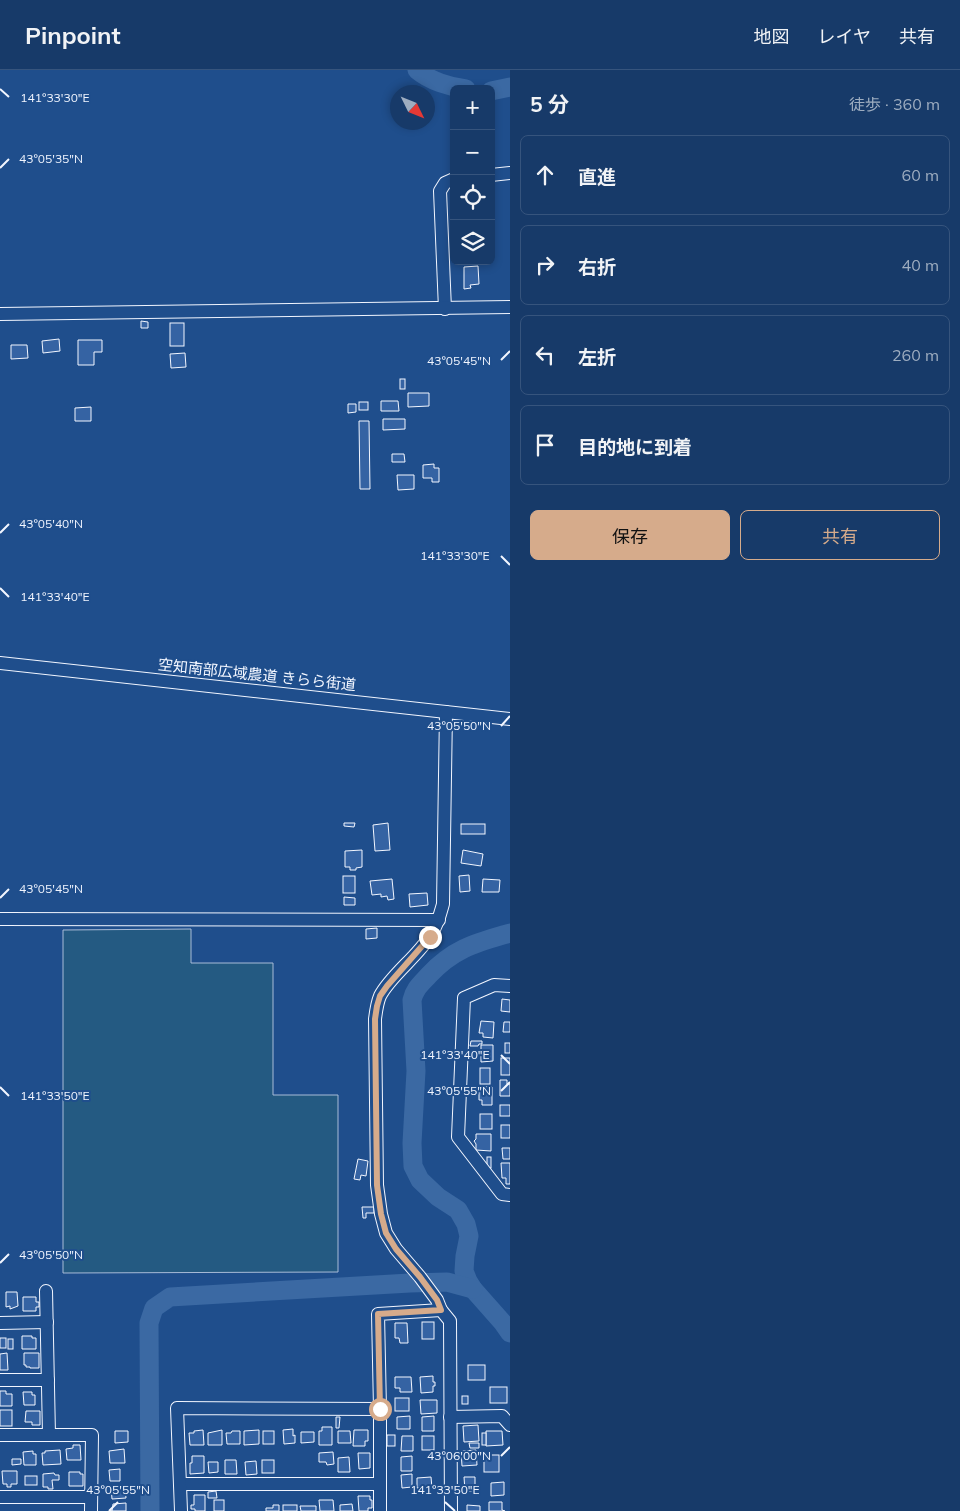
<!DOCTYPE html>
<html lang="ja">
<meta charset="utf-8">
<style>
body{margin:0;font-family:Mulish,"Noto Sans JP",sans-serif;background:#20416f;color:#f1f3f6}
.controls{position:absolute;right:15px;top:15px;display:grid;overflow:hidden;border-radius:8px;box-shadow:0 2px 8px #0003}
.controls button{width:45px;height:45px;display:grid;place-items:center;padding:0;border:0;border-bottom:1px solid #36547d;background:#173a69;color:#f1f3f6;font:25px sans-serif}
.compass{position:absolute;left:390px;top:15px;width:45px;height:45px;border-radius:50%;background:#173a69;box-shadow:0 2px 8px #0003;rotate:133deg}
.stop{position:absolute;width:15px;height:15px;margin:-11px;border:4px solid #d6ab8b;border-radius:50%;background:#fff}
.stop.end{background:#d6ab8b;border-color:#fff;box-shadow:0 1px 5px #0008}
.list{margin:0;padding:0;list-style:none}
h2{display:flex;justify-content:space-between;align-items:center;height:65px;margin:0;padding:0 20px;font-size:21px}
h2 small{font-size:16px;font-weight:400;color:#9eadc0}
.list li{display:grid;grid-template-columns:32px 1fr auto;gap:15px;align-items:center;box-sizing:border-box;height:80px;margin:0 10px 10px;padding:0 10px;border:1px solid #36547d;border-radius:8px}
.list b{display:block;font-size:19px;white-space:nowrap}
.list em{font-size:16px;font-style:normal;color:#9eadc0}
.actions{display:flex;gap:10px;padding:15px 20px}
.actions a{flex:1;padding:11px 0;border:1px solid #d6ab8b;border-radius:8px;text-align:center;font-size:18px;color:#d6ab8b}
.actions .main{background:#d6ab8b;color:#111}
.icon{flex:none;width:28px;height:28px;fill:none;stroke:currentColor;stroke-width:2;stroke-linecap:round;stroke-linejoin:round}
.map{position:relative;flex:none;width:510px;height:1441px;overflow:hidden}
header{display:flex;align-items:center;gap:30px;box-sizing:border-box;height:70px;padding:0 25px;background:#173a69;border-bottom:1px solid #36547d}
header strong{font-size:24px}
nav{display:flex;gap:28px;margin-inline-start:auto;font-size:18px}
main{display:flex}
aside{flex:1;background:#173a69}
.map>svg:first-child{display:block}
.green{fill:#245a82;stroke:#a8bbd7}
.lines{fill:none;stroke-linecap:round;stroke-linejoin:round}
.river{stroke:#3b69a3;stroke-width:19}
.building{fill:#3563a3;stroke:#f2f6ff}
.minor-casing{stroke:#f2f6ff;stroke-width:14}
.minor{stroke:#1f4e8c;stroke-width:12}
.route{stroke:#d6ab8b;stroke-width:6}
.ticks{fill:none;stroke:#f2f6ff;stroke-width:2}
.labels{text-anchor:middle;stroke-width:4;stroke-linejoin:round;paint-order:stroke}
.street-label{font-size:15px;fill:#f2f6ff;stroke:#1f4e8c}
.ticks-label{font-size:12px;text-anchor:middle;fill:#f2f6ff;stroke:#1f4e8c;stroke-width:4;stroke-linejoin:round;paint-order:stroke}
</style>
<header>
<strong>Pinpoint</strong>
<nav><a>地図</a><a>レイヤ</a><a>共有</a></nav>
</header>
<main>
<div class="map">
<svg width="510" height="1441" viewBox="0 0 510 1441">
<rect width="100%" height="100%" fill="#1f4e8c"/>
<path class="green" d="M191,859V893H273V1025H338V1202L63,1203V860Z"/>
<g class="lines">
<g class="river">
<path d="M417,0C430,11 450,17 466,19"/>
<path d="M491,21L510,17"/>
<path d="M510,863C476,873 454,878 429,905C421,914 415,918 412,930L416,1001L412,1073L413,1096L420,1110L438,1127L458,1140L466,1154L469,1166L465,1186L464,1201L468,1211L473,1219L503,1253L510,1263"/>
<path d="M150,1441L149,1253L154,1238L170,1227L410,1213L447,1212L473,1219"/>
</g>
</g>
<g class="building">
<path d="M478,196L479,214L470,215L471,218L464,219V197Z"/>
<path d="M141,251L148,252V258H141Z"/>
<rect x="170" y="253" width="14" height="23"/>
<path d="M59,269L60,281L43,283L42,271Z"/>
<path d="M78,270H102V282H94V295H78Z"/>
<path d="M11,275H27L28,288L11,289Z"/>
<path d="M185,283L186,297L171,298L170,284Z"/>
<rect x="400" y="309" width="5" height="10"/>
<path d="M408,323H429V336L408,337Z"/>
<path d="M381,331H398L399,341H381Z"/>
<rect x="359" y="332" width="9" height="8"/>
<path d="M348,334H356V342L348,343Z"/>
<path d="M91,337V351H75V338Z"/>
<path d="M383,349H405V359L383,360Z"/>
<path d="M359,351H369L370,419H360Z"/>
<path d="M392,384H404L405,392H392Z"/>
<path d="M434,394V398H439V412H432V408H423V395Z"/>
<path d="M397,405H414V419L398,420Z"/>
<path d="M344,753H355L354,757L344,756Z"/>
<path d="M388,753L390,780L375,781L373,755Z"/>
<rect x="461" y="754" width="24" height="10"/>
<path d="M362,780V797L356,798V800H350V797H345V781Z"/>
<path d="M463,780L483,784L481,796L461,793Z"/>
<path d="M469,805L470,821L460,822L459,806Z"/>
<rect x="343" y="806" width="12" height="17"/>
<path d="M392,809L394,829L388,830L387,826L381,827V824L372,825L370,811Z"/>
<path d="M483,809L500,810L499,822H482Z"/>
<path d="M427,823L428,835L410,837L409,824Z"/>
<path d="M344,827L355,828V835H344Z"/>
<path d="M377,858V868L366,869V859Z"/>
<path d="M502,929L510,930V942L501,941Z"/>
<path d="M481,951L494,952L493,968L483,967V963H479Z"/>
<path d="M504,952H510V962H503Z"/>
<path d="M471,971H482V974H479L478,976H470Z"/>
<rect x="505" y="973" width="5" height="10"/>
<path d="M481,975H493V991L481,992Z"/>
<rect x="501" y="988" width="9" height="17"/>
<rect x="480" y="998" width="10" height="16"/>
<path d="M500,1010H507V1014H510V1026H500Z"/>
<path d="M479,1017H492V1035H482V1030H479Z"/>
<rect x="500" y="1035" width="10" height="11"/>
<rect x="480" y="1044" width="12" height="15"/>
<rect x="501" y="1055" width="9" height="13"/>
<path d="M476,1064H491V1081L476,1080V1074L474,1071L476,1069Z"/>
<path d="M502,1078H510V1089H503Z"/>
<rect x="487" y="1087" width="4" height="11"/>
<path d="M358,1089L368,1091L366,1106L361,1105L360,1110L354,1109Z"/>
<path d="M501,1093H510V1114H506V1108H502Z"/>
<path d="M362,1137H374V1143H366V1148H363Z"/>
<path d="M6,1222H17L18,1236L10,1239V1236L6,1237Z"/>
<path d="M23,1227H36V1232H39V1237H36V1241H23Z"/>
<rect x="422" y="1252" width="12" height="17"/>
<path d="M395,1253H407L408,1273H400L399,1268H395Z"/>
<path d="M22,1266H32V1268H36V1279H22Z"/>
<rect x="0" y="1268" width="6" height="10"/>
<rect x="8" y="1269" width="5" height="10"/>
<path d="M7,1283L8,1300H0V1284Z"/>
<path d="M24,1283H39V1298H30V1297H26V1295H24Z"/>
<rect x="468" y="1295" width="17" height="15"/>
<path d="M433,1306V1312H435V1316H433V1322L421,1323L420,1307Z"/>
<path d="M395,1307H411L412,1322H400V1318H395Z"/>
<rect x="490" y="1317" width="17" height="16"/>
<path d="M0,1321H6V1324H12V1336H0Z"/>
<path d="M23,1322H32V1325H35V1335H24Z"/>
<rect x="462" y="1326" width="6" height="8"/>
<rect x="395" y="1328" width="14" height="13"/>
<path d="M420,1330H437V1343L421,1344Z"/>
<rect x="0" y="1340" width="12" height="16"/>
<path d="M26,1341H40V1355H32V1352H25Z"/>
<path d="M410,1346V1359H397V1347Z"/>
<path d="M434,1346V1361H422V1347Z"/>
<path d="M336,1347H340L339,1358H336Z"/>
<path d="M478,1355L479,1371L464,1372L463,1356Z"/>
<path d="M322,1357H332V1375H319V1361H322Z"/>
<path d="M293,1359V1366L295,1365V1373L284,1374L283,1360Z"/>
<path d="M203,1360L204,1375H190L189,1363H194V1361Z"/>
<path d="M222,1360V1375H208V1363Z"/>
<path d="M259,1360V1374L244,1375V1361Z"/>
<path d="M354,1360H368V1371H365V1376H353Z"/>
<path d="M115,1361H128V1372L115,1373Z"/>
<path d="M232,1361H240V1374H227L226,1363H231Z"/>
<rect x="263" y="1361" width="11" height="13"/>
<path d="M338,1361H350L351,1373H338Z"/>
<path d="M486,1361H502L503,1375L486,1376Z"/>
<path d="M301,1362H314V1372L301,1373Z"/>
<rect x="482" y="1363" width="4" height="12"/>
<rect x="387" y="1365" width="8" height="11"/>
<path d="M402,1366H413V1381H401Z"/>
<rect x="422" y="1366" width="12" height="14"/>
<path d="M469,1373H479V1378H470Z"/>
<path d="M73,1375H80L81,1390H67L66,1379L73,1378Z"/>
<path d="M124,1379L125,1393H110L109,1381Z"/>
<path d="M60,1380L61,1394L43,1395L42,1383H45V1381Z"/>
<path d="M476,1380L477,1395L462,1396L461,1381Z"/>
<path d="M33,1381V1384H36V1395H24L23,1382Z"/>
<path d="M333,1382L334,1394L327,1395L326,1392H319V1383Z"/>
<path d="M358,1383H370V1398L359,1399Z"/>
<rect x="484" y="1385" width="15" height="17"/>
<path d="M192,1386H204V1403L190,1404V1393H192Z"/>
<path d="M412,1386V1401H401V1387Z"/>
<path d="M349,1387L350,1402H338V1388Z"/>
<path d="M12,1389H21V1394L12,1395Z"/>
<path d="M225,1390H236L237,1404H225Z"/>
<rect x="262" y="1390" width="12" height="13"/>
<path d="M256,1391L257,1404L246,1405L245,1392Z"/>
<path d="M208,1392H218V1402L209,1403Z"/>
<path d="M120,1399V1411H110L109,1400Z"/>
<path d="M2,1401H17V1414H11V1417H7V1414H3Z"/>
<path d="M69,1402H80V1404H83V1416H69Z"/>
<path d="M54,1403L55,1405H59V1410H52L53,1419H48V1417H43V1404Z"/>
<path d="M412,1404V1417L402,1418L401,1405Z"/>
<rect x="25" y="1406" width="12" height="9"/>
<path d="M431,1407L432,1418H417V1408Z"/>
<path d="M464,1407H475V1421H465Z"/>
<path d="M504,1412V1425L491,1426V1413Z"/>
<path d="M125,1416L126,1428L112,1429L111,1417Z"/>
<path d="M216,1421L217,1428H208V1422Z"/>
<path d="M194,1425H205V1441H195V1439H191V1435H194Z"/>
<path d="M358,1426H370V1430H372V1438H368V1441H359Z"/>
<rect x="214" y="1430" width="10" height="11"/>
<path d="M319,1430H333L334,1441H320Z"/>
<path d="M489,1432H502V1440L505,1441H489Z"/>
<path d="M126,1433V1441H110H112L113,1434Z"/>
<path d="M352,1434L353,1441H340V1435Z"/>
<path d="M273,1435H279V1441H266V1438H273Z"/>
<rect x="283" y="1435" width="14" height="6"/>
<path d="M467,1435L480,1436V1441H467Z"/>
<path d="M300,1436H316V1441H301Z"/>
</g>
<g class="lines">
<g class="minor-casing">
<g id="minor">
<path d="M491,105L510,103"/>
<path d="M445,239L440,121L445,113L454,109"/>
<path d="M0,244L510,237"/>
<path d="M0,593L510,649"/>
<path d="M0,849L439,850"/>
<path d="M510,916L494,915L464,928L458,1067L502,1124L510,1125"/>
<path d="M46,1221L49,1365"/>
<path d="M441,1240L437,1230L420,1207L396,1179L386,1163L381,1144L377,1115L375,949C376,941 377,933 380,926C390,906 418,886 430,866C437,856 440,845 443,834L446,642"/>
<path d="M0,1253L47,1252"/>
<path d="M0,1310H48"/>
<path d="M450,1347L502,1346L510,1355"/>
<path d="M0,1365H92L91,1441"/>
<path d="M180,1414H380"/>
<path d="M0,1427H91"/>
<path d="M181,1441L177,1338L380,1339"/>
<path d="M380,1441V1339L378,1244L441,1240L450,1251L451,1441"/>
</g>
</g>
<use href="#minor" class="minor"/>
</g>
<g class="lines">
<path class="route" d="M380,1339L378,1244L441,1240L437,1230L420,1207L396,1179L386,1163L381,1144L377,1115L375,949L377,936L380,926L387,916L430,867"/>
</g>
<path class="ticks" d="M0,19L9,27M0,98L9,89M501,290L510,281M0,463L9,454M501,486L510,495M0,518L9,527M501,656L510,646M0,828L9,819M501,985L510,994M0,1017L9,1026M501,1021L510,1012M0,1193L9,1184M501,1386L510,1377M445,1432L455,1441M109,1441L118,1432"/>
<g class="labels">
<g class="street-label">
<text transform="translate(257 605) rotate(6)" y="5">空知南部広域農道 きらら街道</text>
</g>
</g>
<g class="ticks-label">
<text x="55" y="32">141°33'30"E</text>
<text x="51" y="93">43°05'35"N</text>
<text x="459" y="295">43°05'45"N</text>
<text x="51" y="458">43°05'40"N</text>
<text x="455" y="490">141°33'30"E</text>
<text x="55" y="531">141°33'40"E</text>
<text x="459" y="660">43°05'50"N</text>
<text x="51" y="823">43°05'45"N</text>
<text x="455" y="989">141°33'40"E</text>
<text x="459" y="1025">43°05'55"N</text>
<text x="55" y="1030">141°33'50"E</text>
<text x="51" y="1189">43°05'50"N</text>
<text x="459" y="1390">43°06'00"N</text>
<text x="118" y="1424">43°05'55"N</text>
<text x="445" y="1424">141°33'50"E</text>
</g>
</svg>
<div class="controls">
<button>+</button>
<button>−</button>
<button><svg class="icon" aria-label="locate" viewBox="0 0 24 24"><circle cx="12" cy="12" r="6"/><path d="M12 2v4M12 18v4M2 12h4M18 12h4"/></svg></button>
<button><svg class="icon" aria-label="layers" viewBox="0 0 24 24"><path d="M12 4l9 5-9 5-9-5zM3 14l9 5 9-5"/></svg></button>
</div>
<svg class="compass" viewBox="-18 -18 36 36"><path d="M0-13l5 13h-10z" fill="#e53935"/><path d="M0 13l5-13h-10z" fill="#9eadc0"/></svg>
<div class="stop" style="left:380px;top:1339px"></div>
<div class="stop end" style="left:430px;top:867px"></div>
</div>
<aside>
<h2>5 分<small>徒歩 · 360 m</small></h2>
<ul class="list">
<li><svg class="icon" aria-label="ahead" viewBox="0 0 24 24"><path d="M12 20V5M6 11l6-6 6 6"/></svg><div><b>直進</b></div><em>60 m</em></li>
<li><svg class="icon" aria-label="right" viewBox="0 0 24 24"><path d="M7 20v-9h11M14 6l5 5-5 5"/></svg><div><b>右折</b></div><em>40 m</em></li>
<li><svg class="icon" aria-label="left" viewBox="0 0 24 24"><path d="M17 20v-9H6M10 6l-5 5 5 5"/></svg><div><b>左折</b></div><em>260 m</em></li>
<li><svg class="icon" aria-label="arrive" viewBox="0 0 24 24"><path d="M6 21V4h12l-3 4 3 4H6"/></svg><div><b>目的地に到着</b></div></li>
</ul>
<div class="actions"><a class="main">保存</a><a>共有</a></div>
</aside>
</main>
